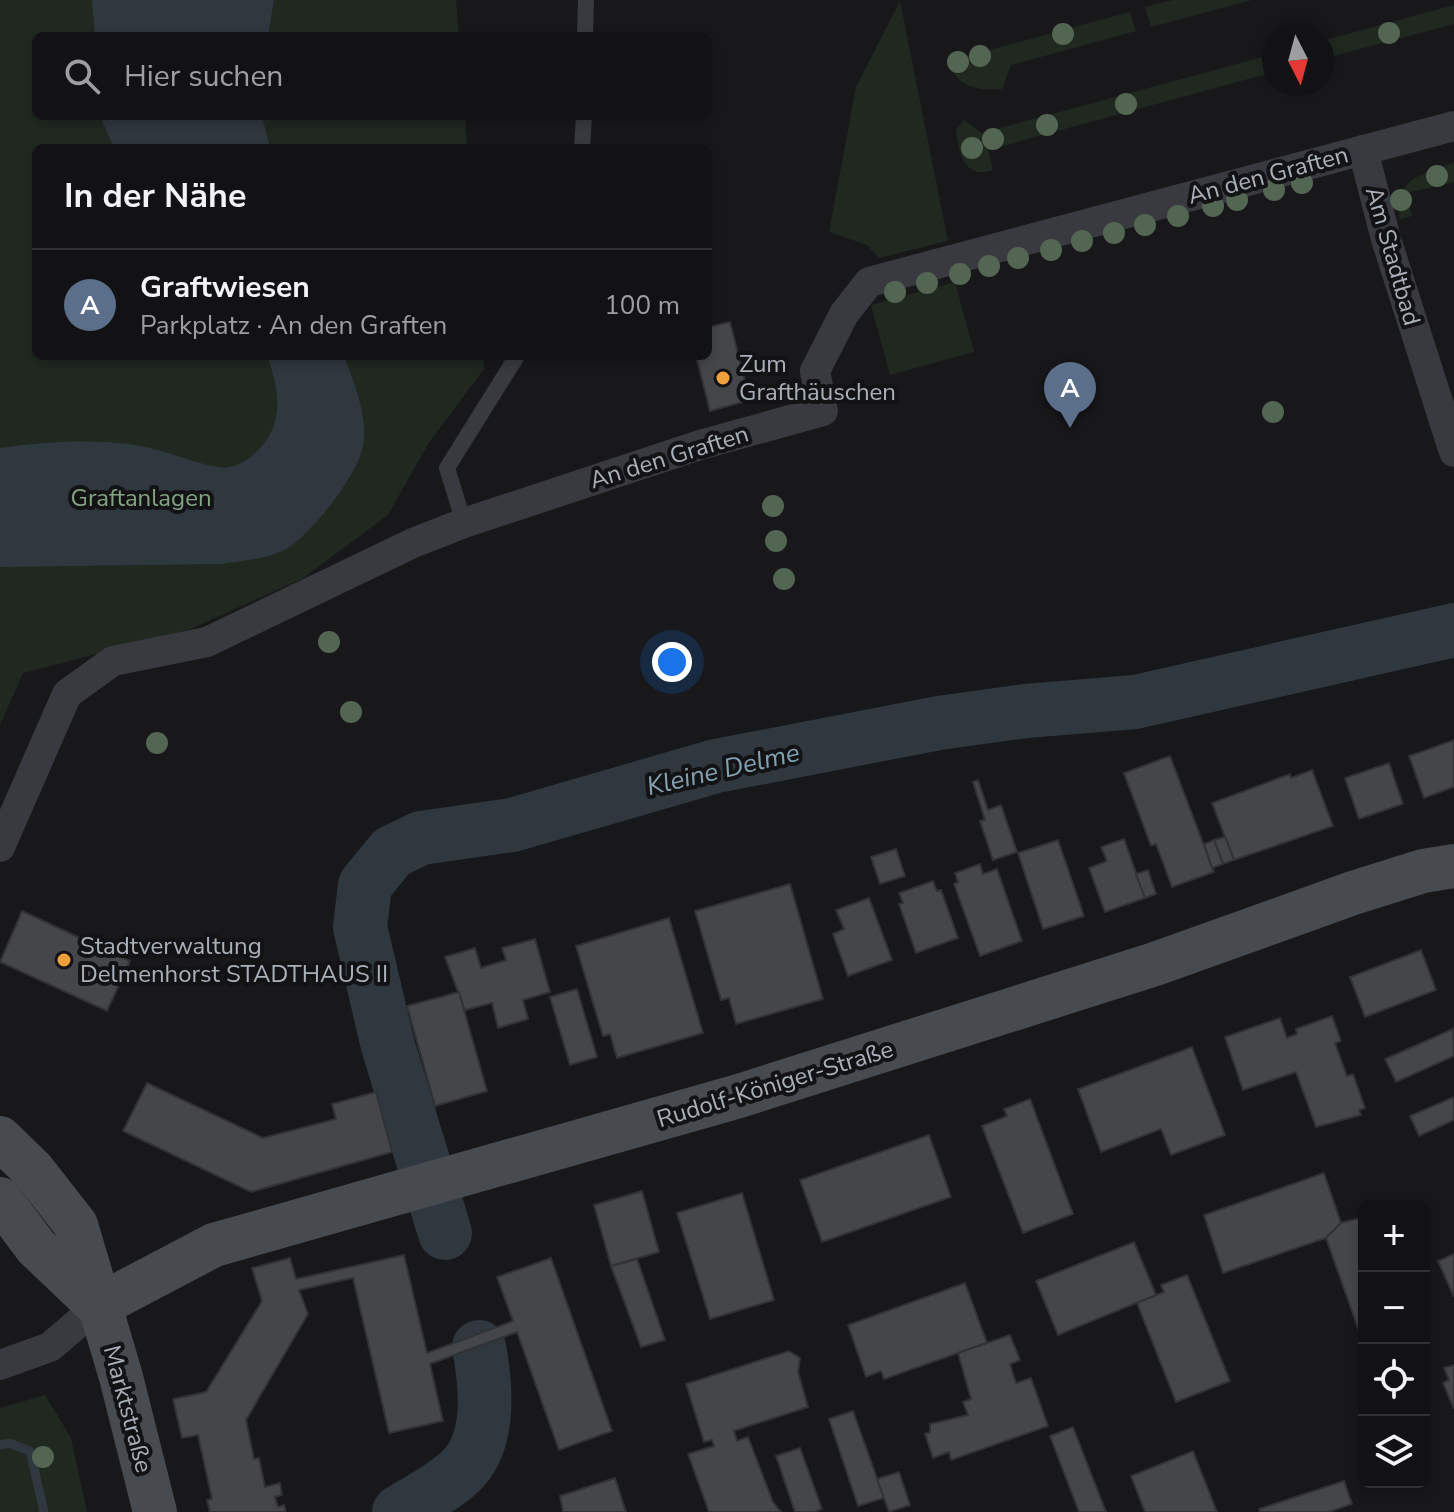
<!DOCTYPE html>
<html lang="de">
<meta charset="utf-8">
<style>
body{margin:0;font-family:"Nunito Sans",sans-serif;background:#1f2022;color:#f1f3f6}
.controls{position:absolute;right:24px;bottom:24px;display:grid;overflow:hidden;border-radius:12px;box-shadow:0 4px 12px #0003}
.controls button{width:72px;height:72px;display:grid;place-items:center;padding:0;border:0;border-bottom:2px solid #313234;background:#121214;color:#f1f3f6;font:40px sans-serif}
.compass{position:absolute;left:1262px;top:24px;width:72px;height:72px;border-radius:50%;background:#121214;box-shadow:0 4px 12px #0003;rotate:174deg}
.you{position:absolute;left:672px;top:662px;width:28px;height:28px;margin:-20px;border:6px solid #fff;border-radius:50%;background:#1a73e8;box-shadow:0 0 0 12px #1a73e833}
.badge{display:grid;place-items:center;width:52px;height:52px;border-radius:50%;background:#0b8043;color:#fff;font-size:26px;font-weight:700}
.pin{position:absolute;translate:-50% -66px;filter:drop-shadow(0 2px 4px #0008)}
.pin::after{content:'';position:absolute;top:42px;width:28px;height:24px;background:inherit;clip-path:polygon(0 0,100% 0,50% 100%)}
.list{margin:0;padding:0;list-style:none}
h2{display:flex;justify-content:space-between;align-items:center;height:104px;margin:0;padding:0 32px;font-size:34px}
h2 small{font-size:26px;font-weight:400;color:#9c9ea0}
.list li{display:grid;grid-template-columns:52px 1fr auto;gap:24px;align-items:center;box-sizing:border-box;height:112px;padding:0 32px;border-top:2px solid #313234}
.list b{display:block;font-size:30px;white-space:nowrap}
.list p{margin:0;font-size:26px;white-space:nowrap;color:#9c9ea0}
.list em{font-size:26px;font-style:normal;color:#9c9ea0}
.icon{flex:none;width:44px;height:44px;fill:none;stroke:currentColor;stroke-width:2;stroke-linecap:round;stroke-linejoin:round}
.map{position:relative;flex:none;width:1454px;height:1512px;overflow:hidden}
.search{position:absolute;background:#121214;box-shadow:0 4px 12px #0003;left:32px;top:32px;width:680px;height:88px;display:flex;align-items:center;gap:20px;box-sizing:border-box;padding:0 28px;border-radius:12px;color:#9c9ea0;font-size:30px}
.panel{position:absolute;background:#121214;box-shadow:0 4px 12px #0003;left:32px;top:144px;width:680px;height:216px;border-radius:12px}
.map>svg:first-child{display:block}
.green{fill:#202820}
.water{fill:#2e383e}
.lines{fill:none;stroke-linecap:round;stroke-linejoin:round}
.stream{stroke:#2e383e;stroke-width:9}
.river{stroke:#2e383e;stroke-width:54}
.building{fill:#44464a;stroke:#323236;stroke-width:2}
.lane{stroke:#393a3f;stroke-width:16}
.street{stroke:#393a3f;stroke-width:30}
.secondary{stroke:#474a4f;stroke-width:44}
.tree{fill:#536553}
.poi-dot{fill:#efa13b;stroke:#131315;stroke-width:3}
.labels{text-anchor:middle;stroke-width:8;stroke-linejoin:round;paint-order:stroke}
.street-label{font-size:24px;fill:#aab0b9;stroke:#131315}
.poi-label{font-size:24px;fill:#aab0b9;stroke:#131315;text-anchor:start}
.park-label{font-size:24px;fill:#83a482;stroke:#131315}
.water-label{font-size:26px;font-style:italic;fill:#82a1b3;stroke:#131315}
</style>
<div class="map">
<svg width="1454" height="1512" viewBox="0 0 1454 1512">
<rect width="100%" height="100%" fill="#18181a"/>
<g class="green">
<path d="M0,0H456L459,36H36V116H465L467,148H36V356H483L484,369L428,444L388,515L302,579L186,631L23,673L0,725Z"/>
<path d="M1173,0H1252L1151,27L1145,7Z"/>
<path d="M900,1L948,241L879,258L867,245L829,232L856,87Z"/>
<path d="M1454,5V24L1322,59V41Z"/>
<path d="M1130,12L1136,31L1011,65L1002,89C979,92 955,86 948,61Z"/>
<path d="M1274,54V72L988,150L993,170C964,180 959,153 956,130L964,120L982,133Z"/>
<path d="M1454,162V182L1407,193L1412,216L1400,219C1393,178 1422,175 1454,162Z"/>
<path d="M955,282L974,352L890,375L871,305Z"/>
<path d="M45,1395L71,1438L87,1512H0V1408Z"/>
</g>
<g class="water">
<path d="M92,0H274L268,36H95Z"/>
<path d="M100,116H262L270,148H114Z"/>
<path d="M267,356H344C354,383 366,411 364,440C363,469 312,534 286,549C267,559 242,561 220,564L0,567V448C44,442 85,439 129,444C159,447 188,462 218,467C230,469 242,464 252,456C285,428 281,394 267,356Z"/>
</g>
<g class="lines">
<path class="stream" d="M0,1445L9,1443L30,1451L44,1512"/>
<g class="river">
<path d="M445,1233L388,1046L360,927L365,885L392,852L421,838L512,825L716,766L939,723L1026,711L1135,702L1454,630"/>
<path d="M399,1512C420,1499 443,1488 461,1471C492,1441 486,1384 479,1347"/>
</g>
</g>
<g class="building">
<path d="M730,322L750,400L710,411L696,356H708V327Z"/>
<path d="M1454,740V787L1424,798L1409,756Z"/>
<path d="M1170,756L1214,872L1172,887L1156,844L1151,846L1124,773Z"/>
<path d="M1389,763L1403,804L1359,819L1345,778Z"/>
<path d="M1312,770L1333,826L1234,860L1212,803L1290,774L1291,778Z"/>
<path d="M978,780L988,810L1001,805L1017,852L993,860L980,821L985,820L973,782Z"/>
<path d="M1225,837L1234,860L1223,864L1214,840Z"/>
<path d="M1124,839L1145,898L1105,912L1089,868L1107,861L1101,847Z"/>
<path d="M1058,840L1084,916L1043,929L1018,853Z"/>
<path d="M1214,840L1223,864L1212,868L1204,844Z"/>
<path d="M896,849L905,876L880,884L871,857Z"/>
<path d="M980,864L983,874L997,869L1022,941L980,956L954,884L958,882L955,873Z"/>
<path d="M1148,870L1156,894L1145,898L1136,874Z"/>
<path d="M933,881L937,891L941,890L958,938L916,953L899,904L903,903L899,893Z"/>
<path d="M790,884L823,999L736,1024L729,998L721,1000L695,911Z"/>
<path d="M869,898L892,960L848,976L833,934L844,929L836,910Z"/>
<path d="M22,911L130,961L107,1011L0,962Z"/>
<path d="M669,918L703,1033L617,1058L610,1034L603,1036L576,946Z"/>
<path d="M535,939L550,992L523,1000L528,1019L498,1028L492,1003L465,1010L445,957L475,948L481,968L506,960L502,948Z"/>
<path d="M1421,950L1436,990L1365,1017L1350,977Z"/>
<path d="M577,989L597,1057L570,1065L550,997Z"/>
<path d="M459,992L487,1091L435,1106L407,1006Z"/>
<path d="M1332,1016L1341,1041L1335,1043L1347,1076L1353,1074L1365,1108L1359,1110L1361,1115L1316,1127L1296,1072L1243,1090L1225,1037L1280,1018L1287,1038L1297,1034L1296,1029Z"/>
<path d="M1453,1029L1454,1056L1396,1082L1385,1059Z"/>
<path d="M1192,1047L1225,1135L1171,1155L1161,1129L1101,1152L1078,1089Z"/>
<path d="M147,1083L263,1138L336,1119L332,1104L376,1092L392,1152L251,1192L123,1131Z"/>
<path d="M1454,1097V1120L1419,1136L1410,1116Z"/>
<path d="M1030,1099L1073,1214L1023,1233L982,1126L1007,1116L1004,1109Z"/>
<path d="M929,1135L951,1197L822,1242L800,1180Z"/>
<path d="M1324,1173L1341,1223L1326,1238L1223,1273L1204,1215Z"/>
<path d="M642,1191L659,1252L611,1266L594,1205Z"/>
<path d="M742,1193L774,1300L710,1319L677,1213Z"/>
<path d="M1364,1217V1345L1326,1238L1341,1223Z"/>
<path d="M1134,1242L1156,1295L1058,1335L1036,1281Z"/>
<path d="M1454,1254V1297L1438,1261Z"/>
<path d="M404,1255L427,1353L513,1321L497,1277L551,1258L612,1431L559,1450L517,1332L430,1364L443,1421L389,1433L353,1278L299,1290L308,1314L246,1420L254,1459L259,1458L265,1487L280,1483L282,1495L275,1497L278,1507L284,1505L286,1512H210L207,1500L212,1499L198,1435L182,1438L173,1399L206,1392L262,1301L252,1268L290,1258L296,1279Z"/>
<path d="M637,1259L665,1340L641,1347L611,1266Z"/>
<path d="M1187,1275L1230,1381L1176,1402L1137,1303L1164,1292L1161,1285Z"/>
<path d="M965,1283L987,1343L884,1379L881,1371L866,1377L848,1325Z"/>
<path d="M1010,1335L1020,1360L1010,1364L1016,1383L1031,1378L1048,1426L951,1460L949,1452L933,1458L925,1434L930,1432V1424L968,1415L963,1402L971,1399L958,1353Z"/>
<path d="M789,1351L800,1358L798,1372L808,1407L734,1431L737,1441L748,1437L773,1502L781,1512H709L688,1454L714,1446L712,1440L704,1442L686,1384Z"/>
<path d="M1454,1365V1409L1443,1383L1449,1380L1444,1368Z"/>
<path d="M853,1411L884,1498L858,1506L829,1419Z"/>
<path d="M1073,1427L1106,1512H1079L1050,1436Z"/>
<path d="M800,1448L822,1509L814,1512H795L776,1456Z"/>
<path d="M1193,1451L1217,1512H1145L1131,1476Z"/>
<path d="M899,1472L910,1505L889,1512L877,1479Z"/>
<path d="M615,1478L626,1512H563L560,1496Z"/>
<path d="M1344,1481L1352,1504L1329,1512H1260L1259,1509Z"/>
</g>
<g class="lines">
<g class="lane">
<path d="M585,36L586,0"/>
<path d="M582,148L584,116"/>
<path d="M464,523L447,468L517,356"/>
</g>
<g class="street">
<path d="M1363,150L1386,239L1454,452"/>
<path d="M0,847L67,694L113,661L207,642L413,543L464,523L700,445L823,411L815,371L844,314L869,282L1454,126"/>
<path d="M0,1365L50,1347L98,1306"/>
</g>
<g class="secondary">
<path d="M0,1138L33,1170L76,1225L121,1377L155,1512"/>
<path d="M0,1199L36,1247L98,1306"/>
<path d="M98,1306L214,1245L739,1096L1155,964L1353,893L1423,871L1454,866"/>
</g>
</g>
<g class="tree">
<circle cx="1389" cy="33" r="11"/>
<circle cx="1063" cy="34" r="11"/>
<circle cx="980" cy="56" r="11"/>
<circle cx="958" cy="62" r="11"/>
<circle cx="1126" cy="104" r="11"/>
<circle cx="1047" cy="125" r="11"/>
<circle cx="993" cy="139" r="11"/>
<circle cx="972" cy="148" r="11"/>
<circle cx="1437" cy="176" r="11"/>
<circle cx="1302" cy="183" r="11"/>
<circle cx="1274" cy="190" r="11"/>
<circle cx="1237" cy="200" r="11"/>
<circle cx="1401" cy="200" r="11"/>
<circle cx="1213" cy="206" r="11"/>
<circle cx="1178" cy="216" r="11"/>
<circle cx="1145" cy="225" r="11"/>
<circle cx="1114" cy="233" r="11"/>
<circle cx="1082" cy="241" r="11"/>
<circle cx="1051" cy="250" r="11"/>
<circle cx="1018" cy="258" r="11"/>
<circle cx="989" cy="266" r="11"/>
<circle cx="960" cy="274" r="11"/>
<circle cx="927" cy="283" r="11"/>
<circle cx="895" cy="292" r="11"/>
<circle cx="1273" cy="412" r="11"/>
<circle cx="773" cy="506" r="11"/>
<circle cx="776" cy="541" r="11"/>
<circle cx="784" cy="579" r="11"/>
<circle cx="329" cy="642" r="11"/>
<circle cx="351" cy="712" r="11"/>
<circle cx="157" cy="743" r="11"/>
<circle cx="43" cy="1457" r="11"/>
</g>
<g class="poi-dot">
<circle cx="723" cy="378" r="8"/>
<circle cx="64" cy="960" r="8"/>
</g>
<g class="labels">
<g class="street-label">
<text transform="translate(1268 175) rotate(-15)" y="8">An den Graften</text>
<text transform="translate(1393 256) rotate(74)" y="8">Am Stadtbad</text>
<text transform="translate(669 457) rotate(-17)" y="8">An den Graften</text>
<text transform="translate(775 1084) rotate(-17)" y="8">Rudolf-Königer-Straße</text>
<text transform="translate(128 1409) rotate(75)" y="8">Marktstraße</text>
</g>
<g class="poi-label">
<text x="739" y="372">Zum<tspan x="739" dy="28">Grafthäuschen</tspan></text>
<text x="80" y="954">Stadtverwaltung<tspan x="80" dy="28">Delmenhorst STADTHAUS II</tspan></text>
</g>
<g class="park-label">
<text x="141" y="506">Graftanlagen</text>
</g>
<g class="water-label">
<text transform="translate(723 769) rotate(-13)" y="9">Kleine Delme</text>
</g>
</g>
</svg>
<div class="controls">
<button>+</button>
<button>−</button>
<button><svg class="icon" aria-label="locate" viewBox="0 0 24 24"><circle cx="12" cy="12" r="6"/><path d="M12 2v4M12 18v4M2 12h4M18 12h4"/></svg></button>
<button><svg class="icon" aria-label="layers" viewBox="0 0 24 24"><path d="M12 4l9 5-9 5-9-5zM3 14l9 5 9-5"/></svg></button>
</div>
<svg class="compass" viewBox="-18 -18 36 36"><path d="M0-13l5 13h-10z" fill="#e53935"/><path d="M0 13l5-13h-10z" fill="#9c9ea0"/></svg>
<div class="you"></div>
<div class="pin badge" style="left:1070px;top:428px;background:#5c6f8a">A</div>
<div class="search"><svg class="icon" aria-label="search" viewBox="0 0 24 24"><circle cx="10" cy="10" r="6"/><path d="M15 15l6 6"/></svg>Hier suchen</div>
<section class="panel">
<h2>In der Nähe<small></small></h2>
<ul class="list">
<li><span class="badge" style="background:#5c6f8a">A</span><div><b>Graftwiesen</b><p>Parkplatz · An den Graften</p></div><em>100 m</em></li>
</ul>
</section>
</div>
